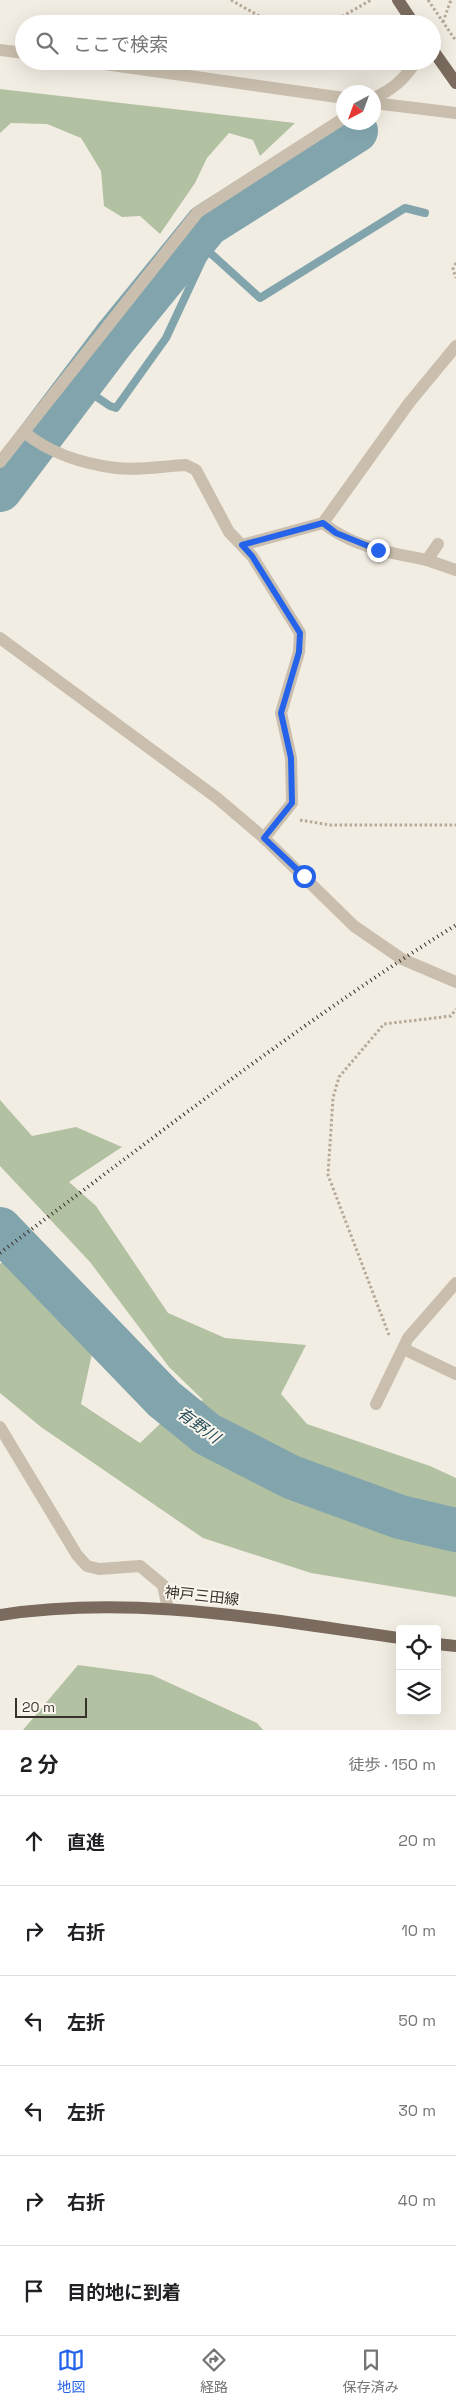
<!DOCTYPE html>
<html lang="ja">
<meta charset="utf-8">
<style>
body{margin:0;font-family:"Space Grotesk","Noto Sans JP",sans-serif;background:#f2f2f2;color:#202124}
.controls{position:absolute;right:15px;bottom:15px;display:grid;overflow:hidden;border-radius:5px;box-shadow:0 5px 20px #0002}
.controls button{width:45px;height:45px;display:grid;place-items:center;padding:0;border:0;border-bottom:1px solid #e0e0e0;background:#fff;color:#202124;font:25px sans-serif}
.compass{position:absolute;left:336px;top:85px;width:45px;height:45px;border-radius:50%;background:#fff;box-shadow:0 5px 20px #0002;rotate:221deg}
.scale{position:absolute;left:15px;bottom:12px;width:72px;box-sizing:border-box;padding-left:5px;border:2px solid #39322c;border-top:0;font-size:14px;line-height:18px;white-space:nowrap;color:#39322c;-webkit-text-stroke:4px #faf6ee;paint-order:stroke}
.stop{position:absolute;width:15px;height:15px;margin:-11px;border:4px solid #2563eb;border-radius:50%;background:#fff}
.stop.end{background:#2563eb;border-color:#fff;box-shadow:0 1px 5px #0008}
.list{margin:0;padding:0;list-style:none}
h2{display:flex;justify-content:space-between;align-items:center;height:65px;margin:0;padding:0 20px;font-size:21px}
h2 small{font-size:16px;font-weight:400;color:#757577}
.list li{display:grid;grid-template-columns:32px 1fr auto;gap:15px;align-items:center;box-sizing:border-box;height:90px;padding:0 20px;border-top:1px solid #e0e0e0}
.list b{display:block;font-size:19px;white-space:nowrap}
.list em{font-size:16px;font-style:normal;color:#757577}
.icon{flex:none;width:28px;height:28px;fill:none;stroke:currentColor;stroke-width:2;stroke-linecap:round;stroke-linejoin:round}
.map{position:relative;flex:none;width:456px;height:1730px;overflow:hidden}
.search{position:absolute;background:#fff;box-shadow:0 5px 20px #0002;left:15px;right:15px;top:15px;height:55px;display:flex;align-items:center;gap:12px;box-sizing:border-box;padding:0 18px;border-radius:28px;color:#757577;font-size:19px}
.sheet{height:605px;background:#fff}
nav{display:flex;justify-content:space-around;align-items:center;box-sizing:border-box;height:70px;border-top:1px solid #e0e0e0;background:#fff;font-size:14px;color:#757577}
nav a{display:grid;justify-items:center;gap:2px}
nav .on{color:#2563eb}
.map>svg:first-child{display:block}
.green{fill:#b2c1a2}
.lines{fill:none;stroke-linecap:round;stroke-linejoin:round}
.stream{stroke:#82a5ad;stroke-width:8}
.river{stroke:#82a5ad;stroke-width:44}
.path{stroke:#b6a998;stroke-width:3;stroke-dasharray:2.5 2.5;stroke-linecap:butt}
.minor{stroke:#cabfae;stroke-width:12}
.major{stroke:#7a6b5e;stroke-width:12}
.rail{stroke:#39322c;stroke-width:4;stroke-dasharray:1 4;stroke-linecap:butt}
.route{stroke:#2563eb;stroke-width:6}
.labels{text-anchor:middle;stroke-width:4;stroke-linejoin:round;paint-order:stroke}
.street-label{font-size:15px;fill:#39322c;stroke:#faf6ee}
.water-label{font-size:16px;font-style:italic;fill:#244d58;stroke:#faf6ee}
</style>
<div class="map">
<svg width="456" height="1730" viewBox="0 0 456 1730">
<rect width="100%" height="100%" fill="#f2ede2"/>
<g class="green">
<path d="M0,89L295,123L260,156L253,140L229,133L207,158L195,183L160,234L140,216L122,217L104,206L101,171L81,138L47,124L11,123L0,133Z"/>
<path d="M0,1100L32,1136L76,1127L122,1147L69,1182L96,1206L168,1313L225,1338L306,1345L281,1394L307,1424L430,1466L456,1478V1597L311,1573L203,1538L41,1427L0,1393V1264L9,1256L39,1282L92,1354L81,1404L140,1443L162,1422L203,1400L169,1367L90,1262L0,1166Z"/>
<path d="M78,1665L152,1675L257,1723L263,1730H23Z"/>
</g>
<g class="lines">
<path class="stream" d="M79,385L110,406L116,408L166,338L207,250L260,298L405,208L425,213"/>
<g class="river">
<path d="M0,490L115,338L207,225L356,131"/>
<path d="M0,1229L164,1399L207,1434L291,1477L400,1517L456,1530"/>
</g>
<g class="path">
<path d="M231,0L273,24"/>
<path d="M428,0L456,41"/>
<path d="M443,22L451,0"/>
<path d="M329,24L371,0"/>
<path d="M456,263L453,269L456,278"/>
<path d="M300,820L330,825H456"/>
<path d="M389,1335L328,1175L333,1098L339,1077L384,1024L451,1016L456,1009"/>
</g>
<g class="minor">
<path d="M0,50L24,53"/>
<path d="M83,61L344,98"/>
<path d="M374,98C393,89 404,80 416,61"/>
<path d="M374,103L456,113"/>
<path d="M24,432C49,453 84,464 116,468C138,471 164,466 186,465L196,470L229,532L252,556L300,633L299,652L281,713L291,758L292,803L264,838"/>
<path d="M0,462L198,212L344,118"/>
<path d="M323,523L409,403L456,346"/>
<path d="M242,545L323,523C352,547 391,553 427,560L438,544"/>
<path d="M427,560L456,570"/>
<path d="M0,638L217,798L264,838L354,926L402,959L456,982"/>
<path d="M404,1349L456,1374"/>
<path d="M376,1404L408,1338L456,1283"/>
<path d="M0,1427L77,1555L87,1566L99,1569L140,1566L163,1585L168,1609"/>
</g>
<g class="major">
<path d="M398,0L414,24"/>
<path d="M432,49L456,83"/>
<path d="M0,1615C134,1594 267,1620 400,1638"/>
<path d="M437,1644L456,1646"/>
</g>
<path class="rail" d="M0,1253C150,1141 297,1024 456,925"/>
</g>
<g class="lines">
<path class="route" d="M304,876L264,838L292,803L291,758L281,713L299,652L300,633L252,556L242,545L323,523L336,533L378,550"/>
</g>
<g class="labels">
<g class="street-label">
<text transform="translate(202 1596) rotate(6)" y="5">神戸三田線</text>
</g>
<g class="water-label">
<text transform="translate(199 1425) rotate(36)" y="6">有野川</text>
</g>
</g>
</svg>
<div class="controls">
<button><svg class="icon" aria-label="locate" viewBox="0 0 24 24"><circle cx="12" cy="12" r="6"/><path d="M12 2v4M12 18v4M2 12h4M18 12h4"/></svg></button>
<button><svg class="icon" aria-label="layers" viewBox="0 0 24 24"><path d="M12 4l9 5-9 5-9-5zM3 14l9 5 9-5"/></svg></button>
</div>
<svg class="compass" viewBox="-18 -18 36 36"><path d="M0-13l5 13h-10z" fill="#e53935"/><path d="M0 13l5-13h-10z" fill="#757577"/></svg>
<div class="scale">20 m</div>
<div class="stop" style="left:304px;top:876px"></div>
<div class="stop end" style="left:378px;top:550px"></div>
<div class="search"><svg class="icon" aria-label="search" viewBox="0 0 24 24"><circle cx="10" cy="10" r="6"/><path d="M15 15l6 6"/></svg>ここで検索</div>
</div>
<section class="sheet">
<h2>2 分<small>徒歩 · 150 m</small></h2>
<ul class="list">
<li><svg class="icon" aria-label="ahead" viewBox="0 0 24 24"><path d="M12 20V5M6 11l6-6 6 6"/></svg><div><b>直進</b></div><em>20 m</em></li>
<li><svg class="icon" aria-label="right" viewBox="0 0 24 24"><path d="M7 20v-9h11M14 6l5 5-5 5"/></svg><div><b>右折</b></div><em>10 m</em></li>
<li><svg class="icon" aria-label="left" viewBox="0 0 24 24"><path d="M17 20v-9H6M10 6l-5 5 5 5"/></svg><div><b>左折</b></div><em>50 m</em></li>
<li><svg class="icon" aria-label="left" viewBox="0 0 24 24"><path d="M17 20v-9H6M10 6l-5 5 5 5"/></svg><div><b>左折</b></div><em>30 m</em></li>
<li><svg class="icon" aria-label="right" viewBox="0 0 24 24"><path d="M7 20v-9h11M14 6l5 5-5 5"/></svg><div><b>右折</b></div><em>40 m</em></li>
<li><svg class="icon" aria-label="arrive" viewBox="0 0 24 24"><path d="M6 21V4h12l-3 4 3 4H6"/></svg><div><b>目的地に到着</b></div></li>
</ul>
</section>
<nav>
<a class="on"><svg class="icon" aria-label="map" viewBox="0 0 24 24"><path d="M3 6l6-2 6 2 6-2v14l-6 2-6-2-6 2zM9 4v14M15 6v14"/></svg>地図</a>
<a><svg class="icon" aria-label="directions" viewBox="0 0 24 24"><path d="M12 3l9 9-9 9-9-9zM9 14v-3h6M13 9l2 2-2 2"/></svg>経路</a>
<a><svg class="icon" aria-label="saved" viewBox="0 0 24 24"><path d="M7 4h10v16l-5-4-5 4z"/></svg>保存済み</a>
</nav>
